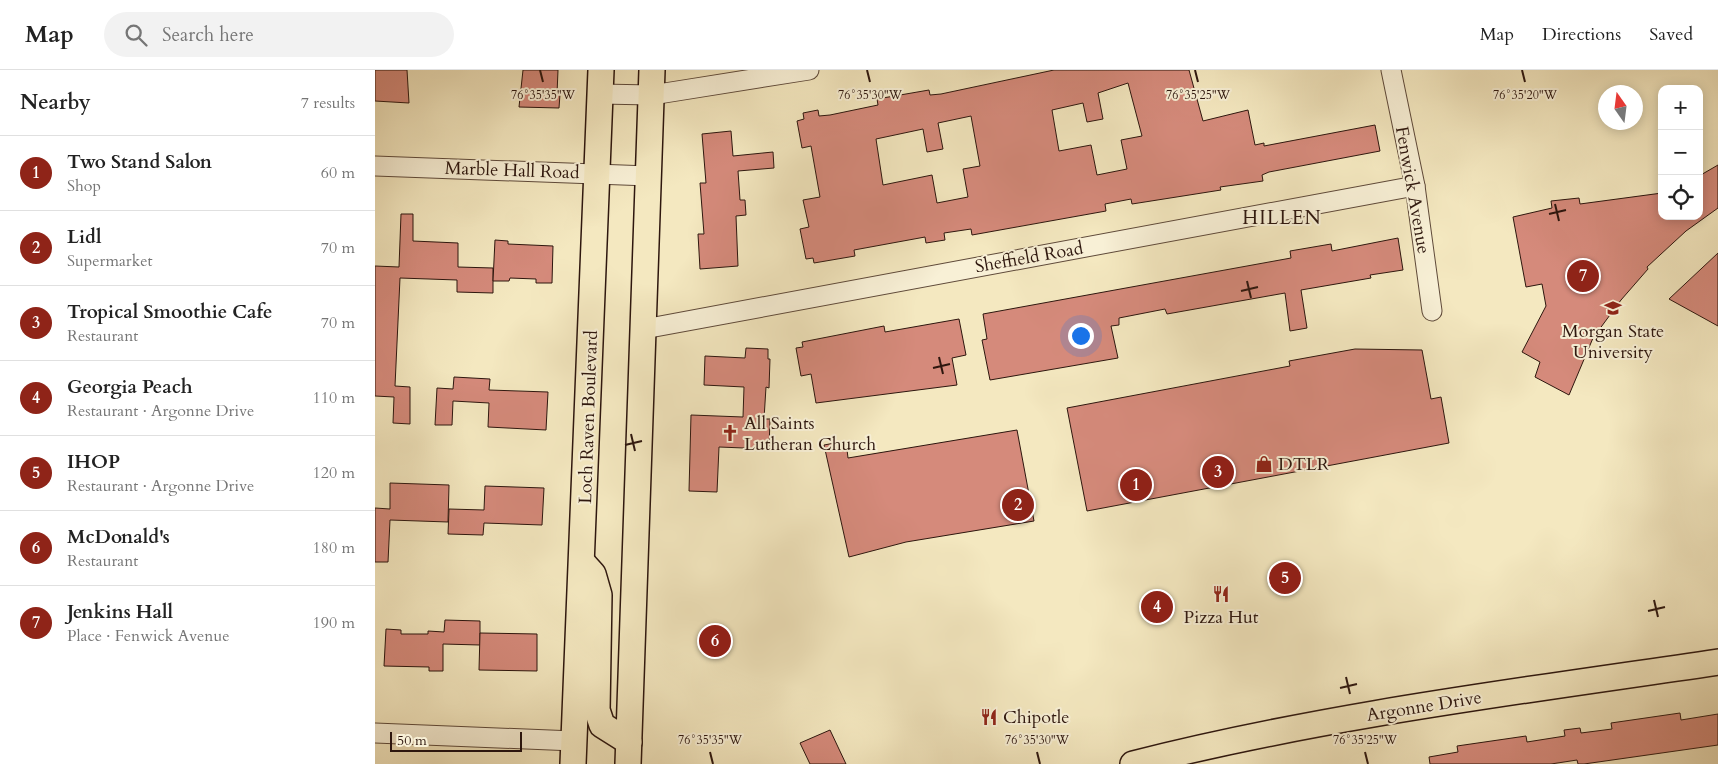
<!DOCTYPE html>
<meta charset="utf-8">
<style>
body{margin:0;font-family:Cardo,serif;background:#f2f2f2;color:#222}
.controls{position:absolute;right:15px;top:15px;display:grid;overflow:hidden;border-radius:10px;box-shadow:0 2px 12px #0003}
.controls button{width:45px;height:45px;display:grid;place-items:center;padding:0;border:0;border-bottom:1px solid #e0e0e0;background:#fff;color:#222;font:25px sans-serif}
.compass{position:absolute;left:1223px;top:15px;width:45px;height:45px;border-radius:50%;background:#fff;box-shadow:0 2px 12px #0003;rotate:346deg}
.scale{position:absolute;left:15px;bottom:12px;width:132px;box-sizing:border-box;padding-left:5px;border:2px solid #2d160e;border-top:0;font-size:14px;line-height:18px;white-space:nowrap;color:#2d160e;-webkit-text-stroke:4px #f8f0d6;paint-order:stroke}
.you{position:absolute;left:705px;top:265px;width:18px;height:18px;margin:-12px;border:4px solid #fff;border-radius:50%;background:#1a73e8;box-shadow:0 0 0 8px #1a73e833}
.badge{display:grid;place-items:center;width:32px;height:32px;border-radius:50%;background:#8f2418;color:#fff;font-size:16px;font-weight:700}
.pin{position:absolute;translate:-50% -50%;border:2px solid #fff;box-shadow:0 1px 5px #0006}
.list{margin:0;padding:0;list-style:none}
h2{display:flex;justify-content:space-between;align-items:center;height:65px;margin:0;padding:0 20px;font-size:21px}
h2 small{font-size:16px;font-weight:400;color:#767676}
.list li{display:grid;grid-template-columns:32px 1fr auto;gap:15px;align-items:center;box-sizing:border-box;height:75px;padding:0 20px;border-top:1px solid #e0e0e0}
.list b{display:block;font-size:19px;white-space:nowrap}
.list p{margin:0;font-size:16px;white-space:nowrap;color:#767676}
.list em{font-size:16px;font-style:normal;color:#767676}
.icon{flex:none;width:28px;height:28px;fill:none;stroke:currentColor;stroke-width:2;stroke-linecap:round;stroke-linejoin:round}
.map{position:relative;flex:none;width:1343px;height:694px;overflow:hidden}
header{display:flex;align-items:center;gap:30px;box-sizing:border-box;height:70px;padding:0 25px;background:#fff;border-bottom:1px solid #e0e0e0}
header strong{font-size:24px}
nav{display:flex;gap:28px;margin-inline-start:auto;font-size:18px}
.search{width:350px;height:45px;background:#f2f2f2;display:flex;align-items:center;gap:12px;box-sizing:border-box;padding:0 18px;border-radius:28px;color:#767676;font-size:19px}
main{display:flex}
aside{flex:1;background:#fff}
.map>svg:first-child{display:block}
.building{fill:#d58a7b;stroke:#2d160e;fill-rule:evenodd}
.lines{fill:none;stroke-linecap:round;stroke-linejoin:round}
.minor-casing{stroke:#5f4a3a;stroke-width:21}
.major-casing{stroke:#2d160e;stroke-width:28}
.minor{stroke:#f8f0d6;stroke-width:19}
.major{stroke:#f4e8c0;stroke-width:25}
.ticks{fill:none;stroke:#2d160e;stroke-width:2}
.labels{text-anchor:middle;stroke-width:4;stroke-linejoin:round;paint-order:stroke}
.street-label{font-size:18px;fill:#2d160e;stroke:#f8f0d6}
.poi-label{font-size:18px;fill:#2d160e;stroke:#f8f0d6;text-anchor:start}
.neighbourhood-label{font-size:19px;letter-spacing:1px;fill:#2d160e;stroke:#f8f0d6}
.ticks-label{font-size:12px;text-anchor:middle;fill:#2d160e;stroke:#f8f0d6;stroke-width:4;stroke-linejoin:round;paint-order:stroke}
</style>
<header>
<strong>Map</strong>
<div class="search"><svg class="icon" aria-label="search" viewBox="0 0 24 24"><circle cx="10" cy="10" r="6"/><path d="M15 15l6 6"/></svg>Search here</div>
<nav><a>Map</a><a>Directions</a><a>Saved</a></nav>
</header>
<main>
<aside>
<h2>Nearby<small>7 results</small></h2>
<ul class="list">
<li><span class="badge">1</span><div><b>Two Stand Salon</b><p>Shop</p></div><em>60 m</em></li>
<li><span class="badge">2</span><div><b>Lidl</b><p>Supermarket</p></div><em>70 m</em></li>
<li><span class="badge">3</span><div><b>Tropical Smoothie Cafe</b><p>Restaurant</p></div><em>70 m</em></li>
<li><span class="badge">4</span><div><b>Georgia Peach</b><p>Restaurant · Argonne Drive</p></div><em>110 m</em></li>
<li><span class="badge">5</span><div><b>IHOP</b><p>Restaurant · Argonne Drive</p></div><em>120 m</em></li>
<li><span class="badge">6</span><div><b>McDonald's</b><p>Restaurant</p></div><em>180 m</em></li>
<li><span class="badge">7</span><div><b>Jenkins Hall</b><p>Place · Fenwick Avenue</p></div><em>190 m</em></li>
</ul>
</aside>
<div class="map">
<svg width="1343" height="694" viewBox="0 0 1343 694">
<rect width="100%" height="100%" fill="#f4e8c0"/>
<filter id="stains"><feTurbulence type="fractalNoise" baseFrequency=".004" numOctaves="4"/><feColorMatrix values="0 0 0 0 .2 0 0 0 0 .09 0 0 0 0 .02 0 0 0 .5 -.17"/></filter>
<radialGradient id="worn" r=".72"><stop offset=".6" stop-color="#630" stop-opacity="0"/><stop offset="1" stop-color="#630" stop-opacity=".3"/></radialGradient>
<g class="building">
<path d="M0,0H32L34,33L0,31Z"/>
<path d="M148,0H183L182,24H185L184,38L144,37Z"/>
<path d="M679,0H814L828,51L873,40L880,75L889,73V76L1000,55L1005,81L894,102L887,105L888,111L845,117L846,120L757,134L756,129L730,134L731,141L597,165L596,159L569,163L570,170L551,173L550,167L479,180L480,186L439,193L438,188L431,189L425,159L434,157L428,130L445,127L436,76L427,78L422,51L429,49L428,43L443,40L444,46L455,45L503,35L502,29L554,20L555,25L566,24ZM753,13L767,66L746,70L752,99L722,105L716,75L684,81L677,40L708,33L712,52L728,49L723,23ZM596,46L605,96L588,99L593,127L562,133L557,105L508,115L501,69L548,59L552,82L568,79L563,53Z"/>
<path d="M356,61L358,86L398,82L399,98L363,101L365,130H370L371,145L361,146L363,196L325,199L323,164H329L325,113H331L327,64Z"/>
<path d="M1343,95V138L1311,161L1272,197L1273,199L1246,230L1218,268L1194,325L1160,307L1165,292L1147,282L1171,236L1167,214L1151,217L1138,147L1177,138L1176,131L1204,128L1205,134L1287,123V146H1324V106Z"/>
<path d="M26,144H38V171L83,173V197L118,198V223L82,222V210L25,208L20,316L35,317V354L18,353L19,327L0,326V196L24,197Z"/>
<path d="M1023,168L1028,200L995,205L996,208L926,220L932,258L915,261L910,223L792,244L790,239L744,248V255L736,256L743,288L615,310L607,270L612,269L608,244L916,188L915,181L956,174L957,181Z"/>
<path d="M120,170L133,171V174L178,176L177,213H161V209L135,208L134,211H118Z"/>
<path d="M1343,183V256L1294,229Z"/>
<path d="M584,249L591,285L577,288L582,315L441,333L436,304L426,306L421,278L428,277L427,272L509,256L510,262Z"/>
<path d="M371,278L393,279V289H395L394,318L391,317L389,349H395L394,379L344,377L342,422L314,421L316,345L368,347L369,317L329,315L330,286L370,288Z"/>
<path d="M980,279L1047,280L1056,329L1066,327L1074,373L712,441L692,338L915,296L914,291Z"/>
<path d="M79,307L115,309L114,320L173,322L171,360L113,357L114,333L78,331L77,355H60L62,318L78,319Z"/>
<path d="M642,360L659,451L531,472L474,487L449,375L471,371L473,388Z"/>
<path d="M15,413L74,415L73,452L15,450L13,492H0V438L15,439Z"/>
<path d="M110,416L169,418L167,455L109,453L108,465L73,464L74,439L109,440Z"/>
<path d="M70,550L105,551V575L68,574V601H54V597L9,596L11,559L26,560V564H53V561L69,562Z"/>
<path d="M105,563L162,564V601L104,600Z"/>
<path d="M1305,643L1306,650L1343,644V675L1209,694H1203L1202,690L1176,694H1055L1054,687L1083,682L1082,676L1151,666L1152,672L1190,666L1189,660L1205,658L1206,663L1237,659L1236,653Z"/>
<path d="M455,660L471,694H435L425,673Z"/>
</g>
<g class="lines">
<g class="minor-casing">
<g id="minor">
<path d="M1016,0L1040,116L1057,241"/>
<path d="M225,24L277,25L434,0"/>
<path d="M0,96L274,106"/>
<path d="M269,259L1040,116"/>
<path d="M0,663L199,671"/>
</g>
</g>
<g class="major-casing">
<g id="major">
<path d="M209,494L218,504L224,525L222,640L227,655L254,672"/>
<path d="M198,694L226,0"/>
<path d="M253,694L277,0"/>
<path d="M758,694C951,645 1147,621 1343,592"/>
</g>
</g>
<use href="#minor" class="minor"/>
<use href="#major" class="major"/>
</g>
<path class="ticks" d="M165,0L168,12M492,0L495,12M820,0L823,12M1147,0L1150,12M1180,134L1184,151M1174,144L1191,140M872,211L876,228M866,221L883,217M564,287L568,304M558,298L575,294M256,364L260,381M250,375L267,371M1279,530L1283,547M1273,541L1290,537M971,607L975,624M965,618L982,614M335,682L338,694M662,682L665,694M990,682L993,694"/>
<defs>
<g id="university-bare" transform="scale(1.35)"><path d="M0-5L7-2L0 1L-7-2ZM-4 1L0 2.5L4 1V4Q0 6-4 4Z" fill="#8f2418" stroke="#f8f0d6" stroke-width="2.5" paint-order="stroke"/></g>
<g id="church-bare" transform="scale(1.35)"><path d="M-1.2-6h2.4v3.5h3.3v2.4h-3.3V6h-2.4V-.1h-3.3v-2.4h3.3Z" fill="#8f2418" stroke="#f8f0d6" stroke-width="2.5" paint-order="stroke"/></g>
<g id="shop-bare" transform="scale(1.35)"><path d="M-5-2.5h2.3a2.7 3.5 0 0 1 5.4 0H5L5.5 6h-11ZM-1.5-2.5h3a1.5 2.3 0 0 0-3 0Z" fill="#8f2418" stroke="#f8f0d6" stroke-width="2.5" paint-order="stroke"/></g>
<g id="restaurant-bare" transform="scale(1.35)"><path d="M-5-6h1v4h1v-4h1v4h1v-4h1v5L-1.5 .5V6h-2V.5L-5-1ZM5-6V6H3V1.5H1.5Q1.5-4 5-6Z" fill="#8f2418" stroke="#f8f0d6" stroke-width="2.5" paint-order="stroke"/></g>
</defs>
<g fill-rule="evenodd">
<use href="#university-bare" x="1238" y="238"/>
<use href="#church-bare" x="355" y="363"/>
<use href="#shop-bare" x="889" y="394"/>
<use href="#restaurant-bare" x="846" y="524"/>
<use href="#restaurant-bare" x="614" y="647"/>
</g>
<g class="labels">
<g class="street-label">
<text transform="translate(137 100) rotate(2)" y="6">Marble Hall Road</text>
<text transform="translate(1038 120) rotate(80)" y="6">Fenwick Avenue</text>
<text transform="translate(654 187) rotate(-10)" y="6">Sheffield Road</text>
<text transform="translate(213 347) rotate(-88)" y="6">Loch Raven Boulevard</text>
<text transform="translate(1049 636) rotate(-9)" y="6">Argonne Drive</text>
</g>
<g class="poi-label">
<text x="1238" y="267" text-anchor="middle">Morgan State<tspan x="1238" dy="21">University</tspan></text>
<text x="369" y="359">All Saints<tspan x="369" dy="21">Lutheran Church</tspan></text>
<text x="903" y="400">DTLR</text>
<text x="846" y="553" text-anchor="middle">Pizza Hut</text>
<text x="628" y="653">Chipotle</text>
</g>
<g class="neighbourhood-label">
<text x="907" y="154">HILLEN</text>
</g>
</g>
<g class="ticks-label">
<text x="168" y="29">76°35'35"W</text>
<text x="495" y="29">76°35'30"W</text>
<text x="823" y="29">76°35'25"W</text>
<text x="1150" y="29">76°35'20"W</text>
<text x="335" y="674">76°35'35"W</text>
<text x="662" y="674">76°35'30"W</text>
<text x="990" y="674">76°35'25"W</text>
</g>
<rect width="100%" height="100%" filter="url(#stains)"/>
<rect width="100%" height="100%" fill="url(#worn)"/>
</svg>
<div class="controls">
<button>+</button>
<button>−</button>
<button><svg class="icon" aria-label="locate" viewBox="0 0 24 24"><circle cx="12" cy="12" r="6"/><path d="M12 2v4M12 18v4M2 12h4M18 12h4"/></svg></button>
</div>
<svg class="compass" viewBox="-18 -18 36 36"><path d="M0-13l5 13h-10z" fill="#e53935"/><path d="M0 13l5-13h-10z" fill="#767676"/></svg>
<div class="scale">50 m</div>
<div class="you"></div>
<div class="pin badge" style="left:761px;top:415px">1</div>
<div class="pin badge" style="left:643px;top:435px">2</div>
<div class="pin badge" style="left:843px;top:402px">3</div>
<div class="pin badge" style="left:782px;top:537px">4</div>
<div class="pin badge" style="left:910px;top:508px">5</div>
<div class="pin badge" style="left:340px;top:571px">6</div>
<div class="pin badge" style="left:1208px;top:206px">7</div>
</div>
</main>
